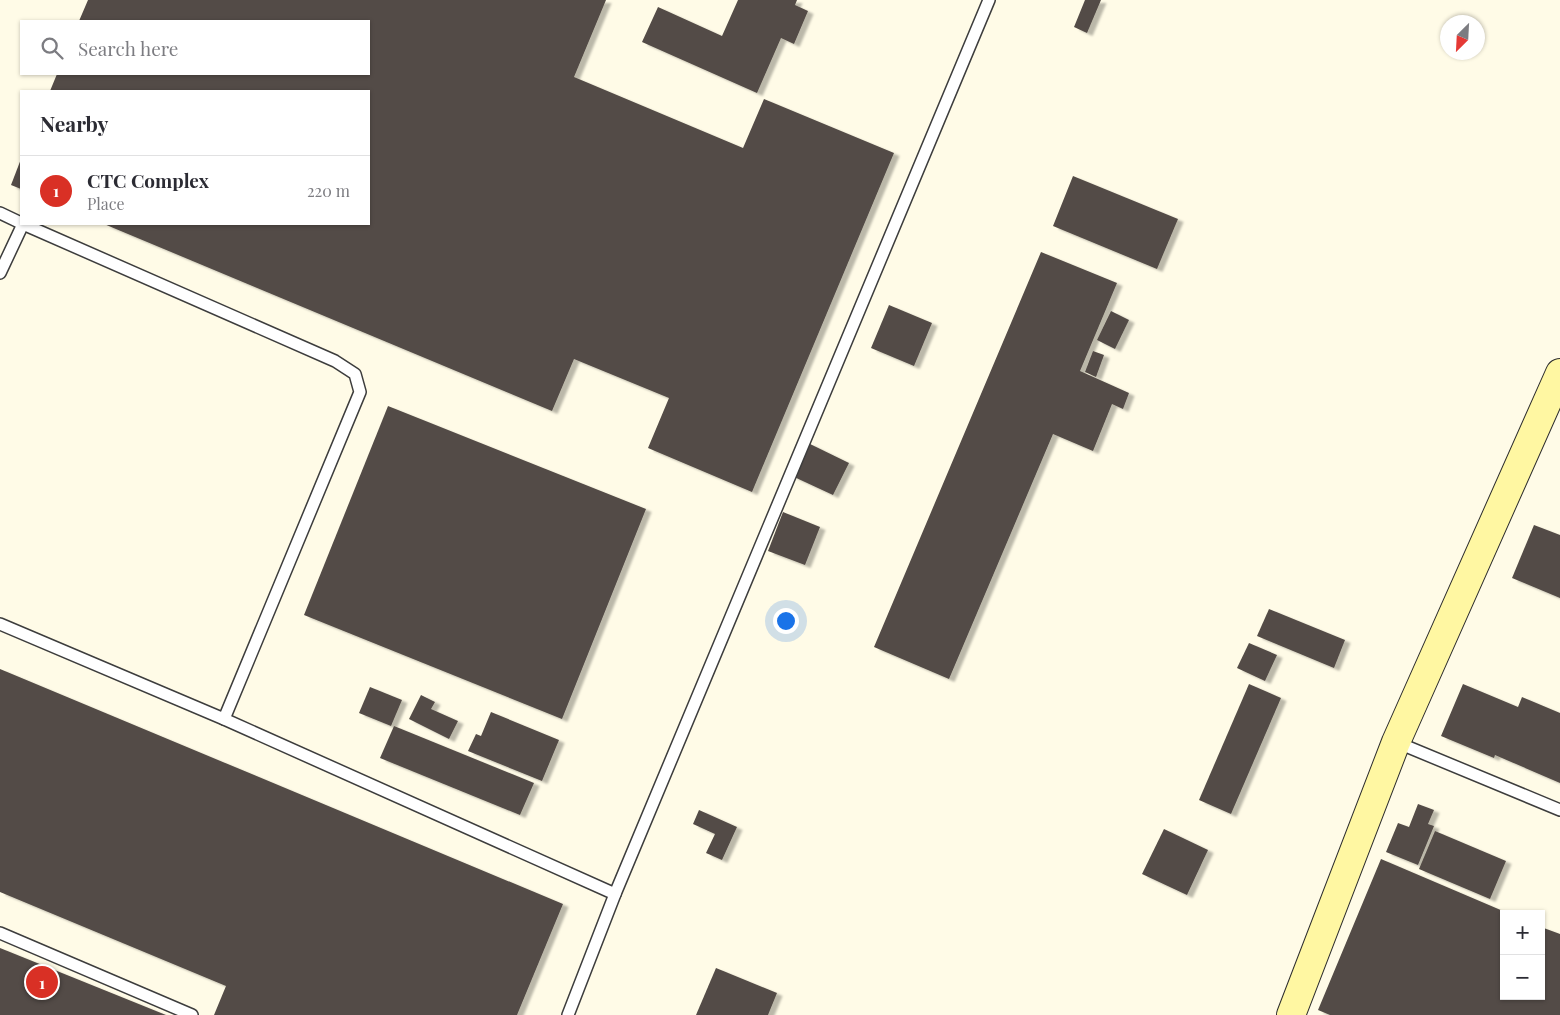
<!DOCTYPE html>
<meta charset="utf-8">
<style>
body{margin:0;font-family:"Playfair Display",serif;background:#f2f2f3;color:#2b2b33}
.controls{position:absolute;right:15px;bottom:15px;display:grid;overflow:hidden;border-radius:0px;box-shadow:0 1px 4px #0004}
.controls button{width:45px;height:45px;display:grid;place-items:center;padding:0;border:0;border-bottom:1px solid #e1e1e2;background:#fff;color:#2b2b33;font:25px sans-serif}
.compass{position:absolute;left:1440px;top:15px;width:45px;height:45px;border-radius:50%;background:#fff;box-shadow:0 1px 4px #0004;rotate:204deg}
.you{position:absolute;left:785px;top:620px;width:18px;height:18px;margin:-12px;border:4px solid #fff;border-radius:50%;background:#1a73e8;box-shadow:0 0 0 8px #1a73e833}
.badge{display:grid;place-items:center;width:32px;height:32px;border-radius:50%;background:#d93025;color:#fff;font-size:16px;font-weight:700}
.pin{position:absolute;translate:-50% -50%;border:2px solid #fff;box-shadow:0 1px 5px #0006}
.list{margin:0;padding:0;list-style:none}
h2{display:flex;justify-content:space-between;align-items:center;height:65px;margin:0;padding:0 20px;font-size:21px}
h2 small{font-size:16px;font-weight:400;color:#7c7c81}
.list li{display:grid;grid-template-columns:32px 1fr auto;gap:15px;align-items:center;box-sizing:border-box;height:70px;padding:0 20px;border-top:1px solid #e1e1e2}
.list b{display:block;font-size:19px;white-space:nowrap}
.list p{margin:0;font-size:16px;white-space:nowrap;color:#7c7c81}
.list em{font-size:16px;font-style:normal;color:#7c7c81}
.icon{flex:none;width:28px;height:28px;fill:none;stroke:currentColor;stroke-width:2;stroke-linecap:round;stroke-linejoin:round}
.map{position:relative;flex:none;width:1560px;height:1015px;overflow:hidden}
.search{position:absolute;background:#fff;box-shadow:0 1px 4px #0004;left:20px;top:20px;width:350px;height:55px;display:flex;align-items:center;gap:12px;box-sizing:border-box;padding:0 18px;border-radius:0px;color:#7c7c81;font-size:19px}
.panel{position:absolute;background:#fff;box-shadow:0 1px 4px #0004;left:20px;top:90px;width:350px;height:135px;border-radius:0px}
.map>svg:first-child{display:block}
.building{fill:#534b46;filter:url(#shadow)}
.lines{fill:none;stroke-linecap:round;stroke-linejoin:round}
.lane-casing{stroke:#3d3d3d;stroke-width:14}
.secondary-casing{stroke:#2c2c2c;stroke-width:30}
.lane{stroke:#fff;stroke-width:11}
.secondary{stroke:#fff7a2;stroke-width:28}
</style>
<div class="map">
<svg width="1560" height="1015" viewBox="0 0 1560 1015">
<defs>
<filter id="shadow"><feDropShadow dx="5.5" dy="3" stdDeviation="1" flood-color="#0004"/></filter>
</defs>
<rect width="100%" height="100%" fill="#fffbe7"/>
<g class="building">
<path d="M88,0H606L574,77L743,148L764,99L894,153L752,492L648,448L669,398L574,359L552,411L104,224H369V91H50L57,74H369V21H79Z"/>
<path d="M738,0H797L795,5L808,11L794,44L781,38L757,93L642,42L658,7L722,36Z"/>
<path d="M1085,0H1101L1087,33L1074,27Z"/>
<path d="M21,159V189L11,185Z"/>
<path d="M1073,176L1178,219L1157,269L1053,226Z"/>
<path d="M1041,252L1117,283L1080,371L1129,393L1123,409L1112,404L1093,451L1053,434L949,679L874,647Z"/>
<path d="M889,305L932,323L914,366L871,348Z"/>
<path d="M1111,311L1129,320L1115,349L1097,340Z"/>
<path d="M1093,351L1104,355L1096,377L1085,372Z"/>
<path d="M388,406L646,509L562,719L304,615Z"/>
<path d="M808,443L849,463L833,495L792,476Z"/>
<path d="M783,512L820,527L805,565L768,551Z"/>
<path d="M1534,525L1560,535V598L1512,578Z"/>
<path d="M1269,609L1345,640L1334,668L1257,636Z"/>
<path d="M1249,643L1277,655L1265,681L1237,668Z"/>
<path d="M0,669L563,904L517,1015H214L226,986L0,892Z"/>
<path d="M1249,684L1281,698L1231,814L1199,800Z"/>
<path d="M1463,684L1518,707L1522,697L1560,713V783L1495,755L1494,758L1441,736Z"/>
<path d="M370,687L402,700L391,726L359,713Z"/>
<path d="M421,695L435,702L431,709L458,721L449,739L409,719Z"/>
<path d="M491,712L559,740L542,781L468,751L476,734L481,736Z"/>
<path d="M394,726L534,783L520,815L380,758Z"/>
<path d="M1418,804L1434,810L1428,824L1434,826L1418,865L1386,852L1398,823L1409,827Z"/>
<path d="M699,810L737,827L722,860L706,853L715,834L693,824Z"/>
<path d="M1164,829L1208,850L1187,895L1142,874Z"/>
<path d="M1435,831L1506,861L1490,899L1419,869Z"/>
<path d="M1381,859L1510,914H1504V996H1541V927L1560,934V1015H1330L1318,1010Z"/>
<path d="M0,948L166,1015H0Z"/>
<path d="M716,968L777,993L768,1015H696Z"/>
</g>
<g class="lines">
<g class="lane-casing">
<g id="lane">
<path d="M0,213L21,223"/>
<path d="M23,224L335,361L355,374L360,392L224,719"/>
<path d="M0,273L23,224"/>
<path d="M0,624L224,719L615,894"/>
<path d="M1396,742L1560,810"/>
<path d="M0,933L192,1015"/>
<path d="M568,1015L615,894L989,0"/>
</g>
</g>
<g class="secondary-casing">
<path id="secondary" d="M1291,1015L1396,742L1560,373"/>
</g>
<use href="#lane" class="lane"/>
<use href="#secondary" class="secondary"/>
</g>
</svg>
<div class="controls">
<button>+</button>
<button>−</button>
</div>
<svg class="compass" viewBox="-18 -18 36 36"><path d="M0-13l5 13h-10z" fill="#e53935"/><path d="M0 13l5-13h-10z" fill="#7c7c81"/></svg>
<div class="you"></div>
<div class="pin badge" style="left:42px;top:982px">1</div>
<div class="search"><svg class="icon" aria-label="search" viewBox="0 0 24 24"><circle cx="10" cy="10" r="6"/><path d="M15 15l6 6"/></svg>Search here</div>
<section class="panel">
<h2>Nearby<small></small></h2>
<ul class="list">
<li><span class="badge">1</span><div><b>CTC Complex</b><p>Place</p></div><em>220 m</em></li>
</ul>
</section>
</div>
